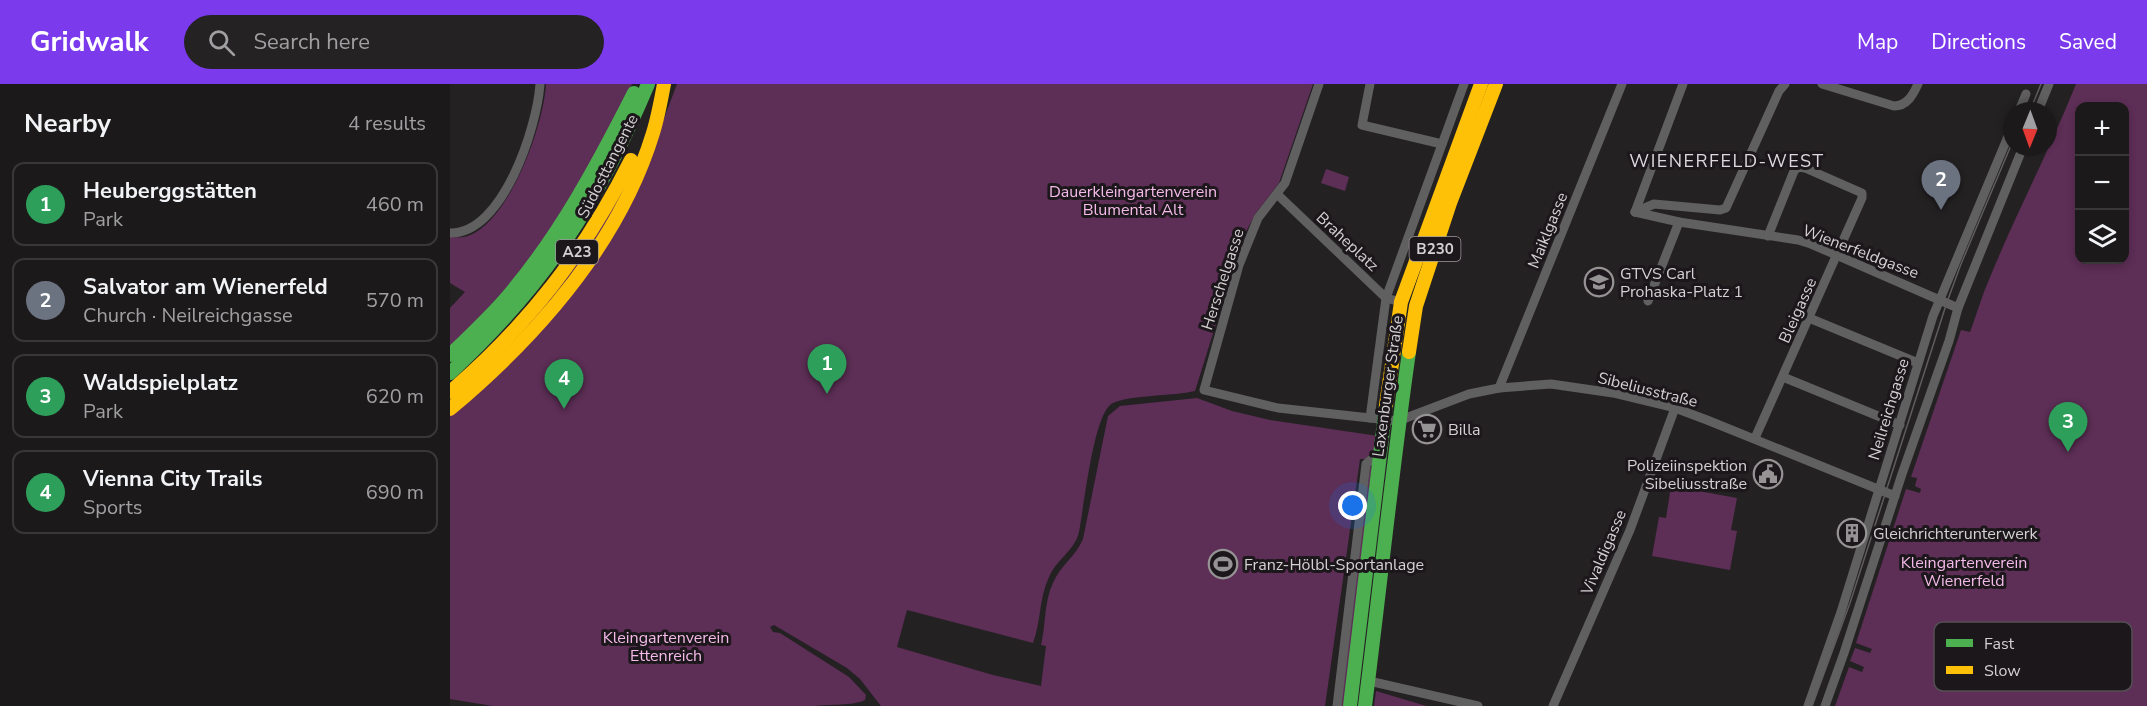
<!DOCTYPE html>
<meta charset="utf-8">
<style>
body{margin:0;font-family:"Nunito Sans",sans-serif;background:#242223;color:#f1f3f6}
.controls{position:absolute;right:18px;top:18px;display:grid;overflow:hidden;border-radius:12px;box-shadow:0 3px 9px #0003}
.controls button{width:54px;height:54px;display:grid;place-items:center;padding:0;border:0;border-bottom:2px solid #393839;background:#1b191a;color:#f1f3f6;font:30px sans-serif}
.compass{position:absolute;left:1553px;top:18px;width:54px;height:54px;border-radius:50%;background:#1b191a;box-shadow:0 3px 9px #0003;rotate:181deg}
.you{position:absolute;left:903px;top:422px;width:21px;height:21px;margin:-15px;border:4px solid #fff;border-radius:50%;background:#1a73e8;box-shadow:0 0 0 9px #1a73e833}
.badge{display:grid;place-items:center;width:39px;height:39px;border-radius:50%;background:#7c3aed;color:#fff;font-size:20px;font-weight:700}
.pin{position:absolute;translate:-50% -50px;filter:drop-shadow(0 2px 3px #0008)}
.pin::after{content:'';position:absolute;top:32px;width:21px;height:18px;background:inherit;clip-path:polygon(0 0,100% 0,50% 100%)}
.list{margin:0;padding:0;list-style:none}
h2{display:flex;justify-content:space-between;align-items:center;height:78px;margin:0;padding:0 24px;font-size:26px}
h2 small{font-size:20px;font-weight:400;color:#a0a0a2}
.list li{display:grid;grid-template-columns:39px 1fr auto;gap:18px;align-items:center;box-sizing:border-box;height:84px;margin:0 12px 12px;padding:0 12px;border:2px solid #393839;border-radius:12px}
.list b{display:block;font-size:22px;white-space:nowrap}
.list p{margin:0;font-size:20px;white-space:nowrap;color:#a0a0a2}
.list em{font-size:20px;font-style:normal;color:#a0a0a2}
.icon{flex:none;width:33px;height:33px;fill:none;stroke:currentColor;stroke-width:2;stroke-linecap:round;stroke-linejoin:round}
.map{position:relative;flex:none;width:1697px;height:622px;overflow:hidden}
header{display:flex;align-items:center;gap:36px;box-sizing:border-box;height:84px;padding:0 30px;background:#7c3aed;color:#fff}
header strong{font-size:28px}
nav{display:flex;gap:33px;margin-inline-start:auto;font-size:21px}
.search{width:420px;height:54px;background:#242223;display:flex;align-items:center;gap:15px;box-sizing:border-box;padding:0 21px;border-radius:33px;color:#a0a0a2;font-size:22px}
main{display:flex}
aside{flex:1;background:#1b191a}
.map>svg:first-child{display:block}
.green{fill:#5d2e56;fill-rule:evenodd}
.lines{fill:none;stroke-linecap:round;stroke-linejoin:round}
.street{stroke:#606060;stroke-width:9}
.fast{stroke:#4caf50;stroke-width:14}
.slow{stroke:#ffc107;stroke-width:14}
.tram{stroke:#605d5e;stroke-width:1.5}
.labels{text-anchor:middle;stroke-width:6;stroke-linejoin:round;paint-order:stroke}
.shield{fill:#1c171b;stroke:#9d999c;stroke-width:1.5}
.shield-label{font-size:15px;font-weight:bold;fill:#d4d1d3}
.street-label{font-size:16px;fill:#d4d1d3;stroke:#1c171b}
.park-label{font-size:16px;fill:#f4bae9;stroke:#1c171b}
.poi-label{font-size:16px;fill:#d4d1d3;stroke:#1c171b;text-anchor:start}
.neighbourhood-label{font-size:18px;letter-spacing:1.5px;fill:#ded7dd;stroke:#1c171b}
.key{fill:#1c171b;stroke:#534f52;stroke-width:1.5}
.key-label{font-size:16px;fill:#d4d1d3}
</style>
<header>
<strong>Gridwalk</strong>
<div class="search"><svg class="icon" aria-label="search" viewBox="0 0 24 24"><circle cx="10" cy="10" r="6"/><path d="M15 15l6 6"/></svg>Search here</div>
<nav><a>Map</a><a>Directions</a><a>Saved</a></nav>
</header>
<main>
<aside>
<h2>Nearby<small>4 results</small></h2>
<ul class="list">
<li><span class="badge" style="background:#2e9e5b">1</span><div><b>Heuberggstätten</b><p>Park</p></div><em>460 m</em></li>
<li><span class="badge" style="background:#6b7280">2</span><div><b>Salvator am Wienerfeld</b><p>Church · Neilreichgasse</p></div><em>570 m</em></li>
<li><span class="badge" style="background:#2e9e5b">3</span><div><b>Waldspielplatz</b><p>Park</p></div><em>620 m</em></li>
<li><span class="badge" style="background:#2e9e5b">4</span><div><b>Vienna City Trails</b><p>Sports</p></div><em>690 m</em></li>
</ul>
</aside>
<div class="map">
<svg width="1697" height="622" viewBox="0 0 1697 622">
<rect width="100%" height="100%" fill="#242123"/>
<g class="green">
<path d="M96,0H182L145,76L83,174L0,266V224L15,208L0,199V153C5,153 13,154 18,152C60,137 94,40 96,0Z"/>
<path d="M227,0H863L829,99L806,129L793,153L745,307C726,312 671,311 660,321C643,336 634,422 629,448C625,466 606,476 599,493C589,514 591,538 583,559L457,526L447,563L543,591L591,602L596,562L591,561C596,541 594,517 603,499C610,482 626,472 633,455L658,332L670,322L747,314L782,327L820,336L928,352L926,364L915,375H910L875,622H431L410,595L397,584L324,541L320,543L323,548L330,549L399,593L416,611L415,616C403,622 379,620 364,622H43L0,615V331L207,53Z"/>
<path d="M1626,0H1697V622H1385L1399,583L1412,588L1414,583L1400,577L1405,564L1420,569L1422,565L1406,559L1456,405L1470,409L1471,405L1465,402L1467,394L1461,393L1511,246L1520,248C1525,235 1529,221 1534,208C1562,137 1598,70 1626,0ZM1674,22V176H1630V22Z"/>
<path d="M876,85L899,93L895,107L871,99Z"/>
<path d="M922,381L895,622H890L920,383Z"/>
<path d="M1221,402L1287,414L1281,446L1287,447L1280,486L1202,472L1209,433L1216,434Z"/>
<path d="M926,607L973,621L977,622H924Z"/>
</g>
<g class="lines">
<g class="street">
<path d="M869,0L835,99L808,134L789,181L754,306L828,324L948,337L1019,310L1049,304L1101,300L1163,309L1225,324L1257,336L1445,412"/>
<path d="M920,0L912,41L992,60"/>
<path d="M1372,0L1444,22C1457,22 1463,11 1468,0"/>
<path d="M1569,27L1576,10"/>
<path d="M1588,27L1599,0"/>
<path d="M828,111L936,214L951,218"/>
<path d="M1185,128L1229,138L1348,156L1361,160L1508,224"/>
<path d="M1185,128L1204,120L1270,126L1276,124L1329,7L1335,0"/>
<path d="M1185,128L1233,0"/>
<path d="M0,149C53,150 87,43 90,0"/>
<path d="M1198,217L1229,138"/>
<path d="M1359,234L1468,279"/>
<path d="M1333,293L1450,341"/>
<path d="M1049,304L1172,0"/>
<path d="M920,334L936,214L1014,0"/>
<path d="M1305,354L1412,114V109L1355,84L1348,83L1344,87L1318,152"/>
<path d="M919,597L1028,622"/>
<path d="M887,622L916,380L931,367"/>
<path d="M1103,622L1180,446L1225,324"/>
<path d="M1358,622L1391,528L1483,232L1562,43"/>
<path d="M1375,622L1394,569L1452,390L1499,257L1508,224L1573,63"/>
</g>
<g class="fast">
<path d="M0,271C20,252 40,233 58,212C110,151 148,80 184,9"/>
<path d="M0,289C95,201 148,119 198,0"/>
<path d="M900,622L936,321"/>
<path d="M915,622C930,504 942,386 959,268"/>
</g>
<g class="slow">
<path d="M959,268L966,222L1000,119L1046,0"/>
<path d="M0,308C78,241 135,168 181,76"/>
<path d="M936,321L951,218L1031,0"/>
<path d="M0,325C87,252 169,160 203,49C208,33 211,16 214,0"/>
</g>
<g class="tram">
<path d="M1580,27L1591,0"/>
<path d="M1362,622L1400,519L1497,218L1511,180L1562,59"/>
</g>
</g>
<defs>
<g id="school-ring" transform="scale(1.5)"><circle r="9.5" fill="#1c171b" stroke="#969395" stroke-width="1.5"/><path d="M0-5L7-2L0 1L-7-2ZM-4 1L0 2.5L4 1V4Q0 6-4 4Z" fill="#969395"/></g>
<g id="supermarket-ring" transform="scale(1.5)"><circle r="9.5" fill="#1c171b" stroke="#969395" stroke-width="1.5"/><path d="M-6-5.5h2.5l.6 2H6L4.5 2H-2.5L-4.4-4H-6ZM-1.5 3.2a1.3 1.3 0 1 0 .1 0ZM3 3.2a1.3 1.3 0 1 0 .1 0Z" fill="#969395"/></g>
<g id="civic-ring" transform="scale(1.5)"><circle r="9.5" fill="#1c171b" stroke="#969395" stroke-width="1.5"/><path d="M-.6-6.5H3V-4.5H.6V-3L4-1V1h2V6H-6V1h2V-1L-.6-3ZM-1.2 2.5V6h2.4V2.5Z" fill="#969395"/></g>
<g id="building-ring" transform="scale(1.5)"><circle r="9.5" fill="#1c171b" stroke="#969395" stroke-width="1.5"/><path d="M-4-6H4V6H1V3H-1V6H-4ZM-2.5-4.3h1.7v1.8h-1.7ZM.8-4.3h1.7v1.8H.8ZM-2.5-1h1.7V.8h-1.7ZM.8-1h1.7V.8H.8Z" fill="#969395"/></g>
<g id="stadium-ring" transform="scale(1.5)"><circle r="9.5" fill="#1c171b" stroke="#969395" stroke-width="1.5"/><path d="M0-5a6.5 5 0 1 0 0 10a6.5 5 0 1 0 0-10ZM-3.5-1.8h7v3.6h-7Z" fill="#969395"/></g>
</defs>
<g fill-rule="evenodd">
<use href="#school-ring" x="1149" y="198"/>
<use href="#supermarket-ring" x="977" y="345"/>
<use href="#civic-ring" x="1318" y="390"/>
<use href="#building-ring" x="1402" y="449"/>
<use href="#stadium-ring" x="773" y="480"/>
</g>
<g class="labels">
<g class="shield">
<rect x="959.5" y="153" width="51" height="24" rx="4.5"/>
<rect x="106" y="156" width="42" height="24" rx="4.5"/>
</g>
<g class="shield-label">
<text x="985" y="170">B230</text>
<text x="127" y="173">A23</text>
</g>
<g class="street-label">
<text transform="translate(157 82) rotate(-63)" y="6">Südosttangente</text>
<text transform="translate(1097 146) rotate(-68)" y="6">Maiklgasse</text>
<text transform="translate(898 157) rotate(43)" y="6">Braheplatz</text>
<text transform="translate(1411 167) rotate(21)" y="6">Wienerfeldgasse</text>
<text transform="translate(772 195) rotate(-72)" y="6">Herschelgasse</text>
<text transform="translate(1347 226) rotate(-66)" y="6">Bleigasse</text>
<text transform="translate(937 302) rotate(-82)" y="6">Laxenburger Straße</text>
<text transform="translate(1198 305) rotate(14)" y="6">Sibeliusstraße</text>
<text transform="translate(1438 325) rotate(-73)" y="6">Neilreichgasse</text>
<text transform="translate(1153 468) rotate(-67)" y="6">Vivaldigasse</text>
</g>
<g class="park-label">
<text x="683" y="113">Dauerkleingartenverein<tspan x="683" dy="18">Blumental Alt</tspan></text>
<text x="1514" y="484">Kleingartenverein<tspan x="1514" dy="18">Wienerfeld</tspan></text>
<text x="216" y="559">Kleingartenverein<tspan x="216" dy="18">Ettenreich</tspan></text>
</g>
<g class="poi-label">
<text x="1170" y="195">GTVS Carl<tspan x="1170" dy="18">Prohaska-Platz 1</tspan></text>
<text x="998" y="351">Billa</text>
<text x="1297" y="387" text-anchor="end">Polizeiinspektion<tspan x="1297" dy="18">Sibeliusstraße</tspan></text>
<text x="1423" y="455">Gleichrichterunterwerk</text>
<text x="794" y="486">Franz-Hölbl-Sportanlage</text>
</g>
<g class="neighbourhood-label">
<text x="1277" y="83">WIENERFELD-WEST</text>
</g>
</g>
<rect x="1484" y="538" width="198" height="69" rx="9" class="key"/>
<rect x="1496" y="555" width="27" height="8" fill="#4caf50"/>
<rect x="1496" y="582" width="27" height="8" fill="#ffc107"/>
<g class="key-label">
<text x="1534" y="565">Fast</text>
<text x="1534" y="592">Slow</text>
</g>
</svg>
<div class="controls">
<button>+</button>
<button>−</button>
<button><svg class="icon" aria-label="layers" viewBox="0 0 24 24"><path d="M12 4l9 5-9 5-9-5zM3 14l9 5 9-5"/></svg></button>
</div>
<svg class="compass" viewBox="-18 -18 36 36"><path d="M0-13l5 13h-10z" fill="#e53935"/><path d="M0 13l5-13h-10z" fill="#a0a0a2"/></svg>
<div class="you"></div>
<div class="pin badge" style="left:377px;top:310px;background:#2e9e5b">1</div>
<div class="pin badge" style="left:1491px;top:126px;background:#6b7280">2</div>
<div class="pin badge" style="left:1618px;top:368px;background:#2e9e5b">3</div>
<div class="pin badge" style="left:114px;top:325px;background:#2e9e5b">4</div>
</div>
</main>
